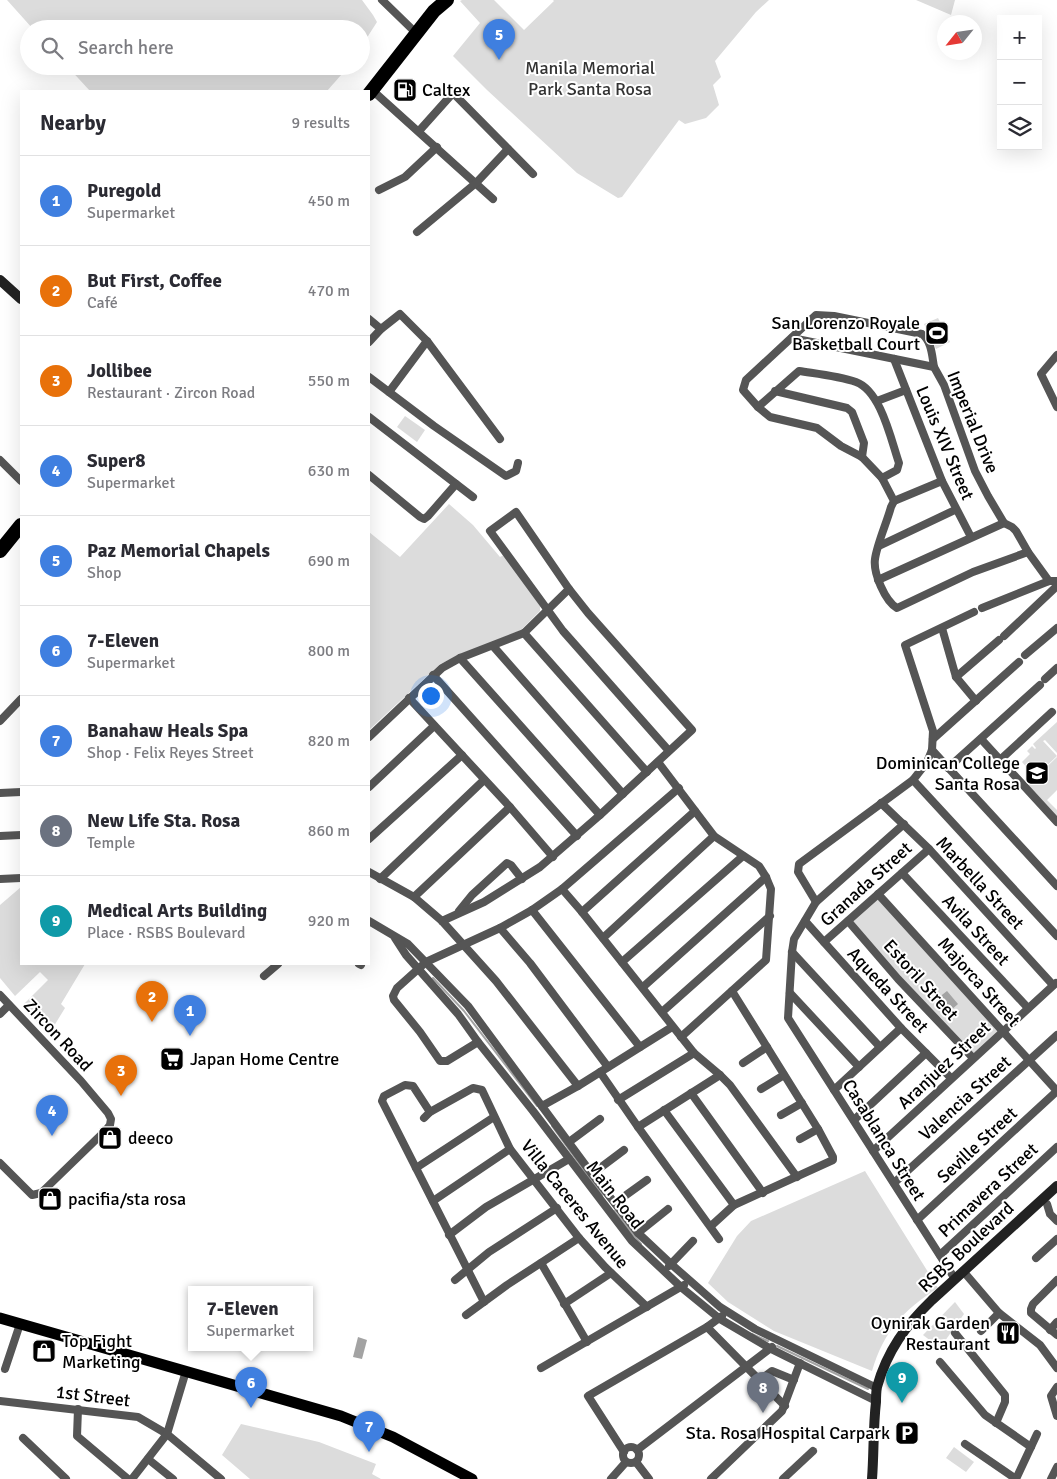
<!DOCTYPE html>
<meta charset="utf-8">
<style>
body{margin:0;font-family:Signika,sans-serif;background:#f7f7f7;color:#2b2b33}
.controls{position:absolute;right:15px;top:15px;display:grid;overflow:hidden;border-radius:0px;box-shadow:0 5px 20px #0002}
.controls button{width:45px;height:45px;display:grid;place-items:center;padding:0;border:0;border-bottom:1px solid #e1e1e2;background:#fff;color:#2b2b33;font:25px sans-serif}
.compass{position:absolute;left:937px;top:15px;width:45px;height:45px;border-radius:50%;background:#fff;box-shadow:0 5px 20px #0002;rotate:240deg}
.you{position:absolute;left:430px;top:695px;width:18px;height:18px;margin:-12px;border:4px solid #fff;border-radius:50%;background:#1a73e8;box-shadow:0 0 0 8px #1a73e833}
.badge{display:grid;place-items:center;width:32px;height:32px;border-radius:50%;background:#d93025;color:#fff;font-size:16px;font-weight:700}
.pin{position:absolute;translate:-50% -41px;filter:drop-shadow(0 1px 2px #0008)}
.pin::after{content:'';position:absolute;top:26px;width:18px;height:15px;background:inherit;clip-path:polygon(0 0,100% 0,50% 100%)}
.popup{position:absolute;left:188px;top:1286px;width:125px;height:65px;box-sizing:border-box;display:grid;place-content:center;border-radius:0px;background:#fff;filter:drop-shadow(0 1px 4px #0005);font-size:16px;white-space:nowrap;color:#7c7c81}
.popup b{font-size:19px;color:#2b2b33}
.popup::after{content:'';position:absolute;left:50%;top:100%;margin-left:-10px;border:10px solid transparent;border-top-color:#fff}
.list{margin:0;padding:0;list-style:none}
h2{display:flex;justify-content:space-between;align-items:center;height:65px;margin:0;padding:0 20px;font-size:21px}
h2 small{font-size:16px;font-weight:400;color:#7c7c81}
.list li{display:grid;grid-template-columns:32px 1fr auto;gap:15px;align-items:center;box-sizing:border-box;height:90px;padding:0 20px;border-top:1px solid #e1e1e2}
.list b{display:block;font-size:19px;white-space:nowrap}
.list p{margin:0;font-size:16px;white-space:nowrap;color:#7c7c81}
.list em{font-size:16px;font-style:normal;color:#7c7c81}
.icon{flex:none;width:28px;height:28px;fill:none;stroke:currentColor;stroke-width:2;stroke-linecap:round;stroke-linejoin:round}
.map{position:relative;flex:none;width:1057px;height:1479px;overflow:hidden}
.search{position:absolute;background:#fff;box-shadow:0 5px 20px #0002;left:20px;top:20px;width:350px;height:55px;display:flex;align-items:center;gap:12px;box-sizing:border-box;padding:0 18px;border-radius:28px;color:#7c7c81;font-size:19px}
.panel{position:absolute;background:#fff;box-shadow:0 5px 20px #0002;left:20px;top:90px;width:350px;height:875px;border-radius:0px}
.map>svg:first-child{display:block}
.green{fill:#dcdcdc}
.water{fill:#a3a3a3}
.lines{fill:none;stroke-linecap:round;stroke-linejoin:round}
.stream{stroke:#a3a3a3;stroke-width:2}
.street{stroke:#555;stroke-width:8}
.secondary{stroke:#222;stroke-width:10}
.primary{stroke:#000;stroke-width:11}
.highway{stroke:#000;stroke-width:14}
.labels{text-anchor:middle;stroke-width:4;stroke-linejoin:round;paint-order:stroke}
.park-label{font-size:18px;fill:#333;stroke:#fff}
.poi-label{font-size:18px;fill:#000;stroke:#fff;text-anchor:start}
.street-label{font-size:18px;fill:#000;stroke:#fff}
</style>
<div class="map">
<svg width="1057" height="1479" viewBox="0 0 1057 1479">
<rect width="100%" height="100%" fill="#fff"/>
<g class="green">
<path d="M7,0H362L373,15L377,22L361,47V29H33Z"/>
<path d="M462,0H494L524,30L554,1L553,0H769L756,12L715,61L721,77L713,85L719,105L706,118L685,124L679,120L622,197L618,198L577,173L487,90L453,56L480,23L460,1Z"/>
<path d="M916,0H955L951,15Z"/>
<path d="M67,66H349L327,91H90Z"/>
<path d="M938,318L950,342L936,349L924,324Z"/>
<path d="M405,416L425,430L417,442L397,427Z"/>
<path d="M449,504L473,525L500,557L504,555L540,606V611L521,630L440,664L369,730V532L400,557Z"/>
<path d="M1057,722V753L1045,740L1043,741L1057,756L1035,777L1022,762L1030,754L1027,751L1032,746L1035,749L1036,748L1033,744Z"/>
<path d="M1057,757V790L1047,800L1057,810V817L1028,785Z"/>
<path d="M21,887V964H85L61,1004L65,1008L49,1034L22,1006L48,980L40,972L15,996L0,978V905Z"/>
<path d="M877,898L1000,1032L973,1056L851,922Z"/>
<path d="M865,1171L938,1288C903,1310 884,1331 872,1371L774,1331L728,1302L708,1283L737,1236L751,1221Z"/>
<path d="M955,1302L964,1314L940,1348L923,1335Z"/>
<path d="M241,1424L319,1442L376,1464L372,1474L381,1479H250L222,1455Z"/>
<path d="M954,1447L974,1462L966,1472L946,1458Z"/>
</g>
<g class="water">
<path d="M947,991L958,1004L950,1011L938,998Z"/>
<path d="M358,1337L367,1340L362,1359L353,1357Z"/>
</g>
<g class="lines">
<g class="stream">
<path d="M433,978L464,1011L537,1106"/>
<path d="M552,1126L602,1195"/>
<path d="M614,1211L641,1244"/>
<path d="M752,1334L768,1341"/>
<path d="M777,1346L868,1389"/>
</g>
<g class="street">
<path d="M382,0L416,33"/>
<path d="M372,90L493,199"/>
<path d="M419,131L453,93L533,174"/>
<path d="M379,190L405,177L437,147"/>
<path d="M417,232L476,183L508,149"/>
<path d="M369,319L381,329"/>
<path d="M792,338L934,367L944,385L975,471L988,496L1004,523L1012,527L1016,531L1028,552L1049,581"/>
<path d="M369,342L381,329L400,314L427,341L500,439"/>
<path d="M1057,355L1041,374L1057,407"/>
<path d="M894,359L942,481L971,537"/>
<path d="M934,367C932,356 932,342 922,334L834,316L816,315L746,380L743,390L758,407L770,417L817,428L841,446L862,457L882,478L894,501L891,507C887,522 877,544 875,559C873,573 885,601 897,608L973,572L1028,552"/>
<path d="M369,377L434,426L506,476L516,471L518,463"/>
<path d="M775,391L847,408L852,412L864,443L862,457"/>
<path d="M389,392L427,341"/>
<path d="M877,401L906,390"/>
<path d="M758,407L799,371C818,374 838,376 856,382C881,391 891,440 899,463L897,470L882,478"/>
<path d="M369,417L473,497"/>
<path d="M0,460L21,481"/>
<path d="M369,475L420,517L424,519L428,516L456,484"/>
<path d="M894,501L942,481"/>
<path d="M879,546L955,510"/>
<path d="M878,580L1004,523"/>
<path d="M982,608L1049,581H1057"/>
<path d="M942,628L956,677L976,701"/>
<path d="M524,633L647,772"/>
<path d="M1004,636L1057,586"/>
<path d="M493,646L623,794"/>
<path d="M1025,655L1057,628"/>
<path d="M460,658L600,815"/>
<path d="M433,675L577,836"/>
<path d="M956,677L999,640"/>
<path d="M1045,679L1057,668"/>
<path d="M409,698L510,807L553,857"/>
<path d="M0,721L21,699"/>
<path d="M369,737L442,668L460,658L524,633L569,589"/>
<path d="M933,739L1019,662"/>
<path d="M981,739L1057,822"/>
<path d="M932,750L1057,886"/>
<path d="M1000,760L1052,712"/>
<path d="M658,762L714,836L759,866L766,877L771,889L766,960L681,1037"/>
<path d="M948,768L1040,685"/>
<path d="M913,780L1057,936"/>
<path d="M369,787L434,726"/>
<path d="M0,793L21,792"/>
<path d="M881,803L929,849L1053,985"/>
<path d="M904,824L816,902L794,939L792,952L788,1018L955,1279"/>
<path d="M0,836L21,835"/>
<path d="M369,839L462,755"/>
<path d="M369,872L414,897L442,921L496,981L578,1086"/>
<path d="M902,873L1028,1008"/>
<path d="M0,879L21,878"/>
<path d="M380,879L484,780"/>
<path d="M562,889L582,912L694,1053L720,1075L730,1085L797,1177"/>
<path d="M878,894L1057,1091"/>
<path d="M414,897L510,807"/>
<path d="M816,902L798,872L799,864L913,780L927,762L932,750L933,731L905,645L974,612"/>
<path d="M532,910L640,1047"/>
<path d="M459,911L472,895L507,863L511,865L522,879"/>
<path d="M582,912L695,811"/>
<path d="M369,921L408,944L468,1006L592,1174L638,1233L671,1264L720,1307L755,1329L877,1388"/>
<path d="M442,921L484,902L540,867L600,815L692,730L588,613L569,589L516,512L490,531L563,631L669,751"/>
<path d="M805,921L901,1028L951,1078"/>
<path d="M848,921L898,979L973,1058"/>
<path d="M500,928L530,963L608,1067"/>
<path d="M395,938L406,955L458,1014L478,1042L533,1111L632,1241L682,1288L720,1319L771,1349L876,1401"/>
<path d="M603,938L714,836"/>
<path d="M824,942L929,849"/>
<path d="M792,952L880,1047"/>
<path d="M622,962L743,856"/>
<path d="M359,964L361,965"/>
<path d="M264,976L278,964"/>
<path d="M643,987L766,877"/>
<path d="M790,993L859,1067"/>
<path d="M0,995L81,1081L108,1113L111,1119L110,1125L106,1130L41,1193L32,1195L0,1163"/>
<path d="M662,1012L770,916"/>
<path d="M0,1014L9,1005"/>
<path d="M478,1042L447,1061H440L420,1032L394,1000L393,996L397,988L426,962L500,928L532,910L562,889L679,788"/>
<path d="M743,1063L767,1047"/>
<path d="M600,1072L638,1127L719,1239"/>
<path d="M761,1089L784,1075"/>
<path d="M834,1090L901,1028"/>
<path d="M691,1093L763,1193"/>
<path d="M618,1100L694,1053"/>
<path d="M542,1106L578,1086L672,1027"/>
<path d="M664,1110L734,1205"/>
<path d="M430,1112L413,1086L405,1085L384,1096L382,1101L484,1302"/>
<path d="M781,1115L802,1103"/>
<path d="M424,1118L430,1112L473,1088L482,1090L510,1149L579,1238L605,1267L647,1307"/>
<path d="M854,1120L926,1053"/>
<path d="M638,1127L720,1075"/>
<path d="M800,1139L818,1129"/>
<path d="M569,1142L600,1119"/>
<path d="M873,1151L1056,983"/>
<path d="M416,1168L494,1117"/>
<path d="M592,1174L624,1150"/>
<path d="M894,1183L1057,1035"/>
<path d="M433,1201L510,1149"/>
<path d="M615,1203L647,1180"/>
<path d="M1047,1204L1050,1214L1057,1221"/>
<path d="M917,1220L1057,1091"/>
<path d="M711,1226L734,1205L833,1160V1157L818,1129L732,991"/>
<path d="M638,1233L668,1209"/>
<path d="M449,1235L486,1207L569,1159"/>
<path d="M940,1255L1057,1147"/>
<path d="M1036,1258L1057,1239"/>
<path d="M541,1263L587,1342"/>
<path d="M669,1266L693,1241"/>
<path d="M963,1271L999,1313L1040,1345L1057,1368"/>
<path d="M455,1280L489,1252L557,1208"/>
<path d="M1057,1280L1033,1304L1031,1309V1313L1057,1335"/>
<path d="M564,1304L611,1273"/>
<path d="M466,1315L507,1285L579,1238"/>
<path d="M707,1327L785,1406"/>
<path d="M1050,1330L1057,1322"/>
<path d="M981,1331L999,1313"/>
<path d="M955,1333L1005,1395V1402L996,1423"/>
<path d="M940,1362L985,1415L1031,1447"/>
<path d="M541,1368L684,1285"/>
<path d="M5,1369L20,1324"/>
<path d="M760,1380L772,1371L794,1380"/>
<path d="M1057,1387L1051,1396L1057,1416"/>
<path d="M0,1401L138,1417L167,1434L221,1479"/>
<path d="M78,1409L77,1436L128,1479"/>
<path d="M23,1438L66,1479"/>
<path d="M965,1444L1016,1479"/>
<circle cx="631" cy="1455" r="8"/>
<path d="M637,1450L772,1347"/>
<path d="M624,1452L588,1396L707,1327L722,1316"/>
<path d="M148,1459L173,1479"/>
<path d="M636,1462L649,1479"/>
<path d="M132,1479L167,1434L186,1371"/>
<path d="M611,1479L626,1462"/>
<path d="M711,1479L782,1411L800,1363"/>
<path d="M783,1479L813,1451"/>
<path d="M1016,1479L1037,1434"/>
<path d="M1051,1479L1057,1467"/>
</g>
<g class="secondary">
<path d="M0,280L21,299"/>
<path d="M872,1479C874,1453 873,1428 876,1402C876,1397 876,1392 877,1387C887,1351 906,1325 932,1300L1057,1186"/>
</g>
<path class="primary" d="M0,1318L341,1416L393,1437L472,1479"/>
<g class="highway">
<path d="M369,94L434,11L447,0"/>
<path d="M0,551L21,525"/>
</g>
</g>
<defs>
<g id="fuel-square" transform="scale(1.25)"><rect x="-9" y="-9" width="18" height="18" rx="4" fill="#000" stroke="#fff"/><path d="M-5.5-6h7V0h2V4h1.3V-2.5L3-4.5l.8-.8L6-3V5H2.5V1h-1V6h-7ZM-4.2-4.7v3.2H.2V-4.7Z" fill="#fff"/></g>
<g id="stadium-square" transform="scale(1.25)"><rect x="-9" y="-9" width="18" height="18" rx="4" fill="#000" stroke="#fff"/><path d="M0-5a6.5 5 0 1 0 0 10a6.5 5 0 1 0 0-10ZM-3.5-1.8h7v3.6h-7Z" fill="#fff"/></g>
<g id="university-square" transform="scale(1.25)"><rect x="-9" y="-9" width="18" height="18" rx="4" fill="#000" stroke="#fff"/><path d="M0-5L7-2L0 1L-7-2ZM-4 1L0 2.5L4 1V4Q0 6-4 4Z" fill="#fff"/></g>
<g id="supermarket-square" transform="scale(1.25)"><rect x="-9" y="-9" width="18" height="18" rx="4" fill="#000" stroke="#fff"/><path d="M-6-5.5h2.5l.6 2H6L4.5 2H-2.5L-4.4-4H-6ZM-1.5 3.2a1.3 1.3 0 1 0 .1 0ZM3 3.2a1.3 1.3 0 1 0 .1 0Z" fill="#fff"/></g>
<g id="shop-square" transform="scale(1.25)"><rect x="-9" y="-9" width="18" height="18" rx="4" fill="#000" stroke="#fff"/><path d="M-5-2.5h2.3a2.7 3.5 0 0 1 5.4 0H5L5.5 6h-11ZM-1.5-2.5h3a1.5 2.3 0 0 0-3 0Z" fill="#fff"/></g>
<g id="restaurant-square" transform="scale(1.25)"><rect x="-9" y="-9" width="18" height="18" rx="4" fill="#000" stroke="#fff"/><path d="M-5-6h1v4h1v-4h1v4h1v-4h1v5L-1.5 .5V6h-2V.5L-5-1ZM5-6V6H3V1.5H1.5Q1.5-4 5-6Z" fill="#fff"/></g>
<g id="parking-square" transform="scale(1.25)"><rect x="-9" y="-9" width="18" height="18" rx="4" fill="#000" stroke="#fff"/><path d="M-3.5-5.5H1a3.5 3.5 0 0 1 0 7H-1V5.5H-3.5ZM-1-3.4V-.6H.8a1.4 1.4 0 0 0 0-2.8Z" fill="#fff"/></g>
</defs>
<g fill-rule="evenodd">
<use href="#fuel-square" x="405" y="90"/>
<use href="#stadium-square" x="937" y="333"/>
<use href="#university-square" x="1037" y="773"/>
<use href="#supermarket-square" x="172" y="1059"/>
<use href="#shop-square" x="110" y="1138"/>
<use href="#shop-square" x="50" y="1199"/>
<use href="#restaurant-square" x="1008" y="1333"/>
<use href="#shop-square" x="44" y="1351"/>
<use href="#parking-square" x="907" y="1433"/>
</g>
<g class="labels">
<g class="park-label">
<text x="590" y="74">Manila Memorial<tspan x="590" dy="21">Park Santa Rosa</tspan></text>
</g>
<g class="poi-label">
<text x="422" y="96">Caltex</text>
<text x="920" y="329" text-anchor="end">San Lorenzo Royale<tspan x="920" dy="21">Basketball Court</tspan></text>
<text x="1020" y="769" text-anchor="end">Dominican College<tspan x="1020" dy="21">Santa Rosa</tspan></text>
<text x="190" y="1065">Japan Home Centre</text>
<text x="128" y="1144">deeco</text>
<text x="68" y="1205">pacifia/sta rosa</text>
<text x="990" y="1329" text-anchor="end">Oynirak Garden<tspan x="990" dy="21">Restaurant</tspan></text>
<text x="62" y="1347">Top Fight<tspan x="62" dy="21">Marketing</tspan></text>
<text x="890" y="1439" text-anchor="end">Sta. Rosa Hospital Carpark</text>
</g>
<g class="street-label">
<text transform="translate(973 422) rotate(68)" y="6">Imperial Drive</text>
<text transform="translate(945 443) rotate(67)" y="6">Louis XIV Street</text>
<text transform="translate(980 883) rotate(47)" y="6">Marbella Street</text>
<text transform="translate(866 884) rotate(-42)" y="6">Granada Street</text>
<text transform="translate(976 930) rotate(47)" y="6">Avila Street</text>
<text transform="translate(921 980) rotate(48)" y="6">Estoril Street</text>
<text transform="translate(979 982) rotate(48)" y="6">Majorca Street</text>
<text transform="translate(888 990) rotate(47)" y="6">Aqueda Street</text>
<text transform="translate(58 1035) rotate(47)" y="6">Zircon Road</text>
<text transform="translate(944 1065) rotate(-43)" y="6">Aranjuez Street</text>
<text transform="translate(965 1098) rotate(-42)" y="6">Valencia Street</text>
<text transform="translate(884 1140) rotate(58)" y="6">Casablanca Street</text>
<text transform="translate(977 1145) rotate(-43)" y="6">Seville Street</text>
<text transform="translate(988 1190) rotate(-43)" y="6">Primavera Street</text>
<text transform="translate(615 1195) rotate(52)" y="6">Main Road</text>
<text transform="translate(575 1204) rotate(51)" y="6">Villa Caceres Avenue</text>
<text transform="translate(966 1247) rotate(-43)" y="6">RSBS Boulevard</text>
<text transform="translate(93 1396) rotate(7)" y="6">1st Street</text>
</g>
</g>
</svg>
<div class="controls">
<button>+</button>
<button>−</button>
<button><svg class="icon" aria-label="layers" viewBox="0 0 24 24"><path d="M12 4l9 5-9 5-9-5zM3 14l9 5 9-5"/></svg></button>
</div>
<svg class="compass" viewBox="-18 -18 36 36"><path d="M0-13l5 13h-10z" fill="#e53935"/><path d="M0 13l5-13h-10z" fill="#7c7c81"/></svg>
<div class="you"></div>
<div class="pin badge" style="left:190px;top:1036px;background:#3f7fe0">1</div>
<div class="pin badge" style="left:152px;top:1022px;background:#e8710a">2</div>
<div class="pin badge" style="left:121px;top:1096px;background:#e8710a">3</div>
<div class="pin badge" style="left:52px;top:1136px;background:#3f7fe0">4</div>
<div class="pin badge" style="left:499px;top:60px;background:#3f7fe0">5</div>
<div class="pin badge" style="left:251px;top:1408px;background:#3f7fe0">6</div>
<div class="popup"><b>7-Eleven</b>Supermarket</div>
<div class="pin badge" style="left:369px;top:1452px;background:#3f7fe0">7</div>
<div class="pin badge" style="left:763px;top:1413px;background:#6b7280">8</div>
<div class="pin badge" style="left:902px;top:1403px;background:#0f9aa8">9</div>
<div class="search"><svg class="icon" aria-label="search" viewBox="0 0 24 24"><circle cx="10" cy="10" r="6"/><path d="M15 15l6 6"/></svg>Search here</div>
<section class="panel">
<h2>Nearby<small>9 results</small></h2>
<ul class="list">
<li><span class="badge" style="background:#3f7fe0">1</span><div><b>Puregold</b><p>Supermarket</p></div><em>450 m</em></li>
<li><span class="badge" style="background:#e8710a">2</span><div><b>But First, Coffee</b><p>Café</p></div><em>470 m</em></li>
<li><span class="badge" style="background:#e8710a">3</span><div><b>Jollibee</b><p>Restaurant · Zircon Road</p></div><em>550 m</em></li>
<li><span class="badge" style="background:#3f7fe0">4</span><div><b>Super8</b><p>Supermarket</p></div><em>630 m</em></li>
<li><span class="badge" style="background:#3f7fe0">5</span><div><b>Paz Memorial Chapels</b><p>Shop</p></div><em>690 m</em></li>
<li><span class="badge" style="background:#3f7fe0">6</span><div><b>7-Eleven</b><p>Supermarket</p></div><em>800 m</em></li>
<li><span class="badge" style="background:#3f7fe0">7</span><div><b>Banahaw Heals Spa</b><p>Shop · Felix Reyes Street</p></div><em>820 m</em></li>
<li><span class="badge" style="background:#6b7280">8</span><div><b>New Life Sta. Rosa</b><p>Temple</p></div><em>860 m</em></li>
<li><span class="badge" style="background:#0f9aa8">9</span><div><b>Medical Arts Building</b><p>Place · RSBS Boulevard</p></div><em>920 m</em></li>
</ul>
</section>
</div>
